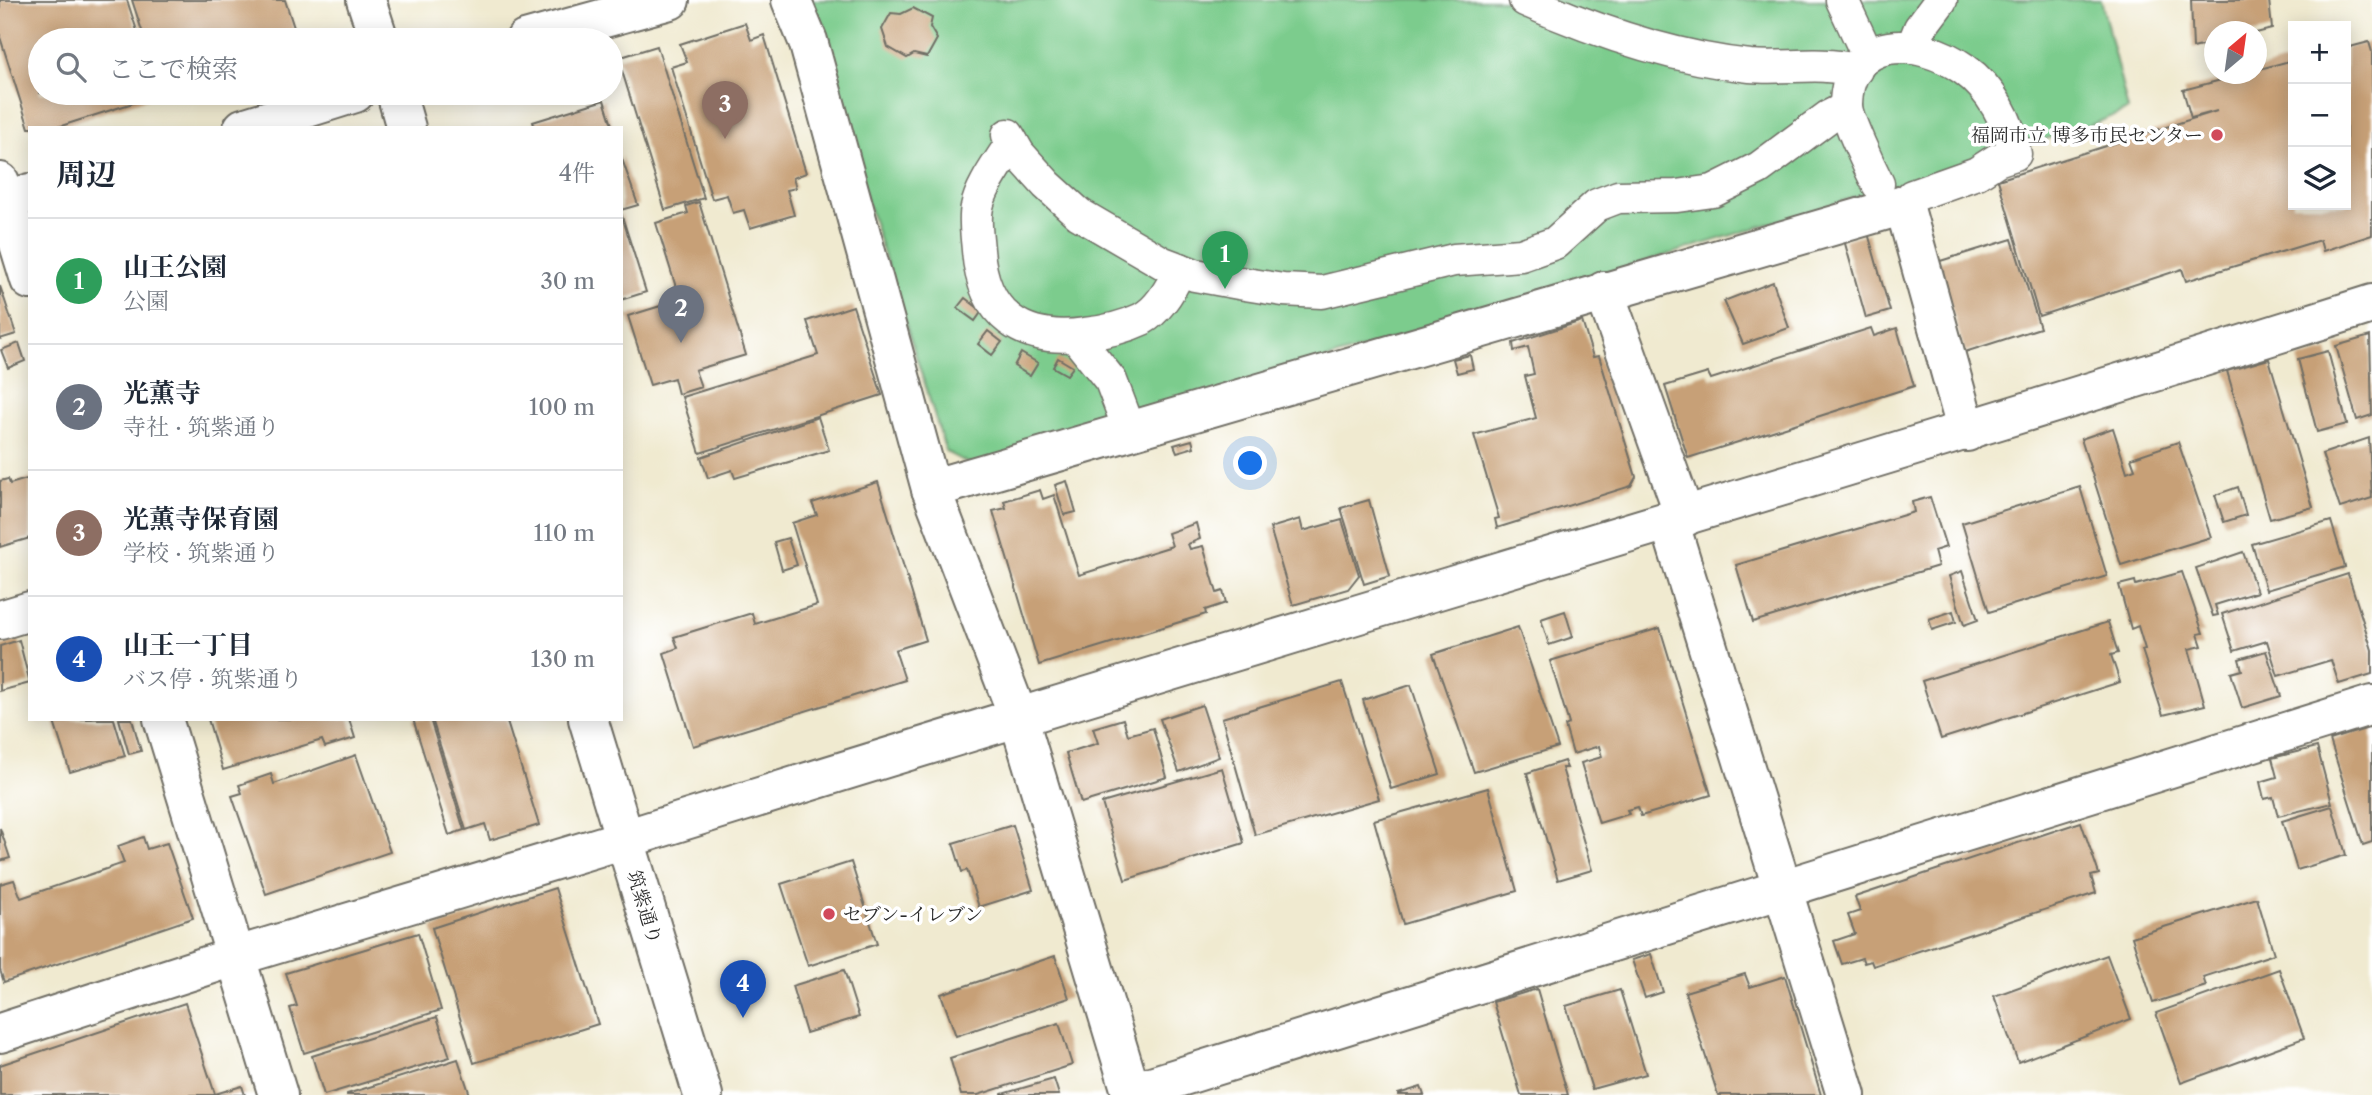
<!DOCTYPE html>
<html lang="ja">
<meta charset="utf-8">
<style>
body{margin:0;font-family:"Libre Caslon Text","Noto Serif JP",serif;background:#f2f2f3;color:#1f2937}
.controls{position:absolute;right:21px;top:21px;display:grid;overflow:hidden;border-radius:0px;box-shadow:0 4px 18px #0003}
.controls button{width:63px;height:63px;display:grid;place-items:center;padding:0;border:0;border-bottom:2px solid #e0e1e3;background:#fff;color:#1f2937;font:35px sans-serif}
.compass{position:absolute;left:2204px;top:21px;width:63px;height:63px;border-radius:50%;background:#fff;box-shadow:0 4px 18px #0003;rotate:29deg}
.you{position:absolute;left:1251px;top:464px;width:24px;height:24px;margin:-18px;border:5px solid #fff;border-radius:50%;background:#1a73e8;box-shadow:0 0 0 10px #1a73e833}
.badge{display:grid;place-items:center;width:46px;height:46px;border-radius:50%;background:#d1495b;color:#fff;font-size:23px;font-weight:700}
.pin{position:absolute;translate:-50% -58px;filter:drop-shadow(0 2px 4px #0008)}
.pin::after{content:'';position:absolute;top:37px;width:24px;height:21px;background:inherit;clip-path:polygon(0 0,100% 0,50% 100%)}
.list{margin:0;padding:0;list-style:none}
h2{display:flex;justify-content:space-between;align-items:center;height:91px;margin:0;padding:0 28px;font-size:30px}
h2 small{font-size:23px;font-weight:400;color:#747a83}
.list li{display:grid;grid-template-columns:46px 1fr auto;gap:21px;align-items:center;box-sizing:border-box;height:126px;padding:0 28px;border-top:2px solid #e0e1e3}
.list b{display:block;font-size:26px;white-space:nowrap}
.list p{margin:0;font-size:23px;white-space:nowrap;color:#747a83}
.list em{font-size:23px;font-style:normal;color:#747a83}
.icon{flex:none;width:38px;height:38px;fill:none;stroke:currentColor;stroke-width:2;stroke-linecap:round;stroke-linejoin:round}
.map{position:relative;flex:none;width:2372px;height:1095px;overflow:hidden}
.search{position:absolute;background:#fff;box-shadow:0 4px 18px #0003;left:28px;top:28px;width:595px;height:77px;display:flex;align-items:center;gap:18px;box-sizing:border-box;padding:0 24px;border-radius:38px;color:#747a83;font-size:26px}
.panel{position:absolute;background:#fff;box-shadow:0 4px 18px #0003;left:28px;top:126px;width:595px;height:595px;border-radius:0px}
.map>svg:first-child{display:block}
.green{fill:#7ccc8d;stroke:#547c5c;stroke-width:2}
.building{fill:#c7a077}
.lines{fill:none;stroke-linecap:round;stroke-linejoin:round}
.pedestrian-casing{stroke:#706e65;stroke-width:35}
.minor-casing{stroke:#706e65;stroke-width:42}
.tertiary-casing{stroke:#706e65;stroke-width:42}
.pedestrian{stroke:#fff;stroke-width:32}
.minor{stroke:#fff;stroke-width:38}
.tertiary{stroke:#fff;stroke-width:38}
.poi-dot{fill:#d1495b;stroke:#fff;stroke-width:2.5}
.labels{text-anchor:middle;stroke-width:7;stroke-linejoin:round;paint-order:stroke}
.poi-label{font-size:19px;fill:#2b2b2b;stroke:#fff;text-anchor:end}
.street-label{font-size:19px;fill:#2b2b2b;stroke:#fff}
</style>
<div class="map">
<svg width="2372" height="1095" viewBox="0 0 2372 1095">
<rect width="100%" height="100%" fill="#fff"/>
<filter id="ink" filterUnits="userSpaceOnUse"><feTurbulence type="fractalNoise" baseFrequency=".0143" numOctaves="2"/><feDisplacementMap in="SourceGraphic" scale="14" xChannelSelector="R" yChannelSelector="G"/><feConvolveMatrix kernelMatrix="1 2 1 2 8 2 1 2 1" color-interpolation-filters="sRGB"/></filter>
<filter id="wash" filterUnits="userSpaceOnUse"><feTurbulence type="fractalNoise" baseFrequency=".00686" numOctaves="4" result="noise"/><feDisplacementMap in="SourceGraphic" scale="28" xChannelSelector="R" yChannelSelector="G"/><feGaussianBlur stdDeviation="1.57" result="paint"/><feColorMatrix in="noise" values="0 0 0 0 0 0 0 0 0 0 0 0 0 0 0 0 0 1.4 0 .05"/><feComposite in="paint" operator="in"/></filter>
<g filter="url(#wash)">
<rect width="100%" height="100%" fill="#f0ead0"/>
<path class="green" d="M804,0H2101L2128,110L2088,126L975,467L946,452Z"/>
<g id="blocks">
<g class="building">
<path d="M0,0H127L140,40H40V93L158,95L55,128H29L0,37Z"/>
<path d="M132,0H285L298,40H145Z"/>
<path d="M2191,0H2269L2272,29L2256,33L2214,32V43L2193,48Z"/>
<path d="M913,8L932,18L930,27L937,39L927,57L914,54L907,58L888,47L882,29L891,13L901,14Z"/>
<path d="M745,23L751,40L764,35L806,173L793,178L796,188L787,190L794,215L750,228L744,210L733,213L727,195L712,199L671,67L687,62L680,44Z"/>
<path d="M2369,42L2372,52V235L2323,251L2320,240L2186,281L2182,269L2039,316L1998,180L2217,111L2191,118L2183,90L2244,74H2256V70L2293,60V205H2346V48Z"/>
<path d="M657,46L704,198L665,210L618,58Z"/>
<path d="M604,100L613,128H535L533,122Z"/>
<path d="M621,156L638,205L621,210Z"/>
<path d="M699,202L746,355L695,370L701,387L678,394L674,378L650,385L628,316L680,300L656,223L688,213L686,206Z"/>
<path d="M621,213L646,292L621,300Z"/>
<path d="M1868,233L1890,311L1866,318L1844,240Z"/>
<path d="M2012,239L2040,328L1965,352L1937,262Z"/>
<path d="M1773,282L1789,328L1743,344L1724,301Z"/>
<path d="M0,286L16,334L0,339Z"/>
<path d="M965,298L982,311L975,321L957,308Z"/>
<path d="M853,306L882,395L700,453L682,397L818,355L807,321Z"/>
<path d="M1582,321L1593,357L1599,356L1636,477L1631,486L1497,528L1495,519L1499,518L1474,435L1536,418L1525,376L1534,374L1528,347L1514,351L1513,343Z"/>
<path d="M1871,328L1874,336L1897,328L1914,386L1688,458L1665,386L1708,373L1711,379Z"/>
<path d="M988,331L1002,342L992,355L978,344Z"/>
<path d="M2370,336L2372,415L2357,420L2336,346Z"/>
<path d="M19,343L25,361L8,368L1,350Z"/>
<path d="M2328,351L2347,424L2317,432L2298,359Z"/>
<path d="M1021,353L1038,363L1030,376L1014,366Z"/>
<path d="M1470,355L1473,369L1457,373L1453,359Z"/>
<path d="M1058,358L1073,367L1067,375L1053,367Z"/>
<path d="M2269,359L2313,507L2270,519L2227,371Z"/>
<path d="M818,417L829,450L735,478L732,470L708,478L701,457Z"/>
<path d="M2113,428L2127,472L2135,469L2131,458L2178,442L2211,537L2121,565L2081,439Z"/>
<path d="M2369,438L2372,498L2340,508L2322,454Z"/>
<path d="M1192,440L1194,447L1177,452L1174,445Z"/>
<path d="M30,478V538L0,547V481L8,479L10,484Z"/>
<path d="M1067,481L1076,512L1064,515L1055,485Z"/>
<path d="M878,482L926,640L895,650L905,680L693,746L664,653L678,648L674,637L752,613L755,624L817,605L792,523L817,515L812,503Z"/>
<path d="M2080,487L2107,576L1989,612L1962,523Z"/>
<path d="M2238,487L2246,515L2224,522L2215,495Z"/>
<path d="M1040,490L1043,499L1054,495L1079,575L1172,546L1168,533L1196,523L1200,539L1188,544L1190,549L1203,546L1217,593L1223,591L1226,603L1205,610L1206,614L1039,665L993,511L1006,508L1004,501Z"/>
<path d="M1930,497L1946,547L1934,551L1938,566L1753,622L1736,565L1914,512L1912,502Z"/>
<path d="M1369,500L1390,576L1364,584L1341,508Z"/>
<path d="M1300,519L1303,531L1342,520L1359,575L1348,589L1293,605L1270,528Z"/>
<path d="M2331,521L2345,567L2266,590L2252,544Z"/>
<path d="M788,538L797,565L782,570L774,542Z"/>
<path d="M2243,552L2257,592L2215,605L2218,615L2213,616L2196,568Z"/>
<path d="M1962,571L1978,620L1964,625L1949,576Z"/>
<path d="M2182,572L2203,633L2198,634L2202,646L2189,649L2205,705L2163,715L2142,650L2145,649L2138,626L2131,629L2119,585L2135,581L2136,585Z"/>
<path d="M2348,574L2372,650V674L2339,684L2331,660L2278,676L2267,641L2234,651L2222,614Z"/>
<path d="M1565,611L1573,637L1549,645L1541,619Z"/>
<path d="M1953,611L1956,622L1932,630L1929,619Z"/>
<path d="M2108,622L2118,653L2111,655L2120,682L1941,739L1922,681Z"/>
<path d="M1518,627L1558,747L1474,772L1433,654Z"/>
<path d="M1660,628L1711,795L1641,816L1638,807L1627,810L1629,814L1599,823L1581,763L1602,757L1599,746L1573,754L1565,726L1569,724L1550,661Z"/>
<path d="M19,640L30,683L0,691V646Z"/>
<path d="M2266,651L2281,696L2242,708L2231,673L2242,670L2239,659Z"/>
<path d="M1342,682L1379,799L1255,835L1222,718Z"/>
<path d="M1411,685L1440,774L1391,789L1363,700Z"/>
<path d="M1202,705L1219,757L1179,772L1160,719Z"/>
<path d="M53,719H114L125,756L70,772Z"/>
<path d="M119,719H132L141,751L129,754Z"/>
<path d="M208,719H349L355,738L325,747L322,740L223,770Z"/>
<path d="M413,719H430L464,830L449,835Z"/>
<path d="M432,719H506L539,825L490,840L485,824L466,830Z"/>
<path d="M1123,719L1128,735L1153,728L1167,777L1081,803L1066,753L1098,743L1093,728Z"/>
<path d="M2372,727V842L2363,845L2330,740Z"/>
<path d="M2317,747L2332,803L2278,816L2273,797L2264,799L2260,782L2277,777L2272,758Z"/>
<path d="M356,755L390,852L266,894L232,796L242,793L239,785L271,774L274,784Z"/>
<path d="M1564,761L1567,768H1562L1592,870L1558,880L1527,773Z"/>
<path d="M1222,768L1244,843L1125,880L1102,803Z"/>
<path d="M1488,788L1517,891L1403,924L1374,820Z"/>
<path d="M2332,806L2346,855L2297,870L2282,821Z"/>
<path d="M2081,822L2099,874L2091,876L2096,893L1873,966L1871,961L1864,963L1862,958L1842,964L1834,941L1855,934L1848,915L1860,911L1855,897Z"/>
<path d="M1013,825L1033,890L979,907L967,870L962,872L953,843Z"/>
<path d="M0,828L10,858L0,861Z"/>
<path d="M143,837L147,849L167,843L193,918L4,982L0,970V884L14,880L21,898L124,863L118,846Z"/>
<path d="M851,862L877,944L808,966L781,884Z"/>
<path d="M555,888L598,1024L474,1063L432,928Z"/>
<path d="M2257,898L2274,954L2203,977L2206,986L2153,1003L2132,937Z"/>
<path d="M418,933L441,1010L304,1053L290,1008L297,1006L286,973Z"/>
<path d="M1651,954L1663,992L1645,998L1632,960Z"/>
<path d="M2107,955L2131,1019L2018,1062L1994,996Z"/>
<path d="M1055,956L1069,998L956,1036L941,994Z"/>
<path d="M2279,969L2304,1038L2181,1083L2156,1013Z"/>
<path d="M844,970L859,1017L806,1033L792,986Z"/>
<path d="M1745,974L1750,987L1785,976L1821,1095H1718L1685,992Z"/>
<path d="M1537,989L1568,1095H1521L1493,1002Z"/>
<path d="M1620,990L1646,1074L1592,1089L1566,1006Z"/>
<path d="M185,1003L215,1094L242,1086L245,1095H0V1065Z"/>
<path d="M437,1017L450,1057L324,1095L312,1056Z"/>
<path d="M1059,1023L1072,1065L978,1095H961L950,1058Z"/>
<path d="M458,1059L470,1095H347V1094Z"/>
<path d="M1054,1079L1059,1095H1002V1094Z"/>
<path d="M1421,1087L1424,1095H1398V1094Z"/>
</g>
</g>
</g>
<g filter="url(#ink)">
<use href="#blocks" fill-opacity="0" stroke="#706e65" stroke-width="2"/>
<g class="lines">
<g class="pedestrian-casing">
<g id="pedestrian">
<path d="M1525,0C1595,31 1674,58 1750,66C1788,69 1817,61 1856,70"/>
<path d="M1842,0L1868,56"/>
<path d="M1912,48L1920,28L1941,0"/>
<path d="M1008,135L1019,154L1047,185L1079,214L1163,263L1195,275L1239,283L1283,290L1322,292L1454,260L1521,255L1555,243L1597,205L1618,197L1677,196L1713,191L1759,168L1828,117L1846,108"/>
<path d="M1012,142C1001,161 981,186 977,207C974,221 977,236 978,250C983,315 1022,343 1085,334C1104,332 1125,327 1142,319C1160,309 1172,287 1180,269"/>
<path d="M1878,184C1871,170 1846,118 1846,105C1847,33 1919,37 1964,69C1992,89 2009,122 2015,154L1997,160L1977,173L1912,196"/>
<path d="M1075,336L1111,381L1125,418"/>
</g>
</g>
<g class="minor-casing">
<g id="minor">
<path d="M791,0L808,41L931,489L1018,716L1132,1095"/>
<path d="M0,182L30,280"/>
<path d="M1604,291L1685,517"/>
<path d="M931,489L1904,205"/>
<path d="M1669,521L1846,1095"/>
<path d="M0,620L30,611"/>
<path d="M163,719L278,1095"/>
<path d="M0,1033L234,957L625,839"/>
</g>
</g>
<g class="tertiary-casing">
<g id="tertiary">
<path d="M366,0L379,40"/>
<path d="M525,40L670,0"/>
<path d="M396,93L406,128"/>
<path d="M243,128L355,93"/>
<path d="M0,202L30,193"/>
<path d="M1904,205L1967,432"/>
<path d="M588,719L703,1095"/>
<path d="M625,839C1206,656 1791,488 2372,304"/>
<path d="M1132,1092L2372,705"/>
</g>
</g>
<use href="#pedestrian" class="pedestrian"/>
<use href="#minor" class="minor"/>
<use href="#tertiary" class="tertiary"/>
</g>
</g>
<g class="poi-dot">
<circle cx="2217" cy="135" r="7"/>
<circle cx="829" cy="914" r="7"/>
</g>
<g class="labels">
<g class="poi-label">
<text x="2203" y="142">福岡市立 博多市民センター</text>
<text x="843" y="921" text-anchor="start">セブン-イレブン</text>
</g>
<g class="street-label">
<text transform="translate(645 907) rotate(73)" y="7">筑紫通り</text>
</g>
</g>
</svg>
<div class="controls">
<button>+</button>
<button>−</button>
<button><svg class="icon" aria-label="layers" viewBox="0 0 24 24"><path d="M12 4l9 5-9 5-9-5zM3 14l9 5 9-5"/></svg></button>
</div>
<svg class="compass" viewBox="-18 -18 36 36"><path d="M0-13l5 13h-10z" fill="#e53935"/><path d="M0 13l5-13h-10z" fill="#747a83"/></svg>
<div class="you"></div>
<div class="pin badge" style="left:1225px;top:289px;background:#2e9e5b">1</div>
<div class="pin badge" style="left:681px;top:343px;background:#6b7280">2</div>
<div class="pin badge" style="left:725px;top:139px;background:#8d6e63">3</div>
<div class="pin badge" style="left:743px;top:1018px;background:#1a4fb4">4</div>
<div class="search"><svg class="icon" aria-label="search" viewBox="0 0 24 24"><circle cx="10" cy="10" r="6"/><path d="M15 15l6 6"/></svg>ここで検索</div>
<section class="panel">
<h2>周辺<small>4件</small></h2>
<ul class="list">
<li><span class="badge" style="background:#2e9e5b">1</span><div><b>山王公園</b><p>公園</p></div><em>30 m</em></li>
<li><span class="badge" style="background:#6b7280">2</span><div><b>光薫寺</b><p>寺社 · 筑紫通り</p></div><em>100 m</em></li>
<li><span class="badge" style="background:#8d6e63">3</span><div><b>光薫寺保育園</b><p>学校 · 筑紫通り</p></div><em>110 m</em></li>
<li><span class="badge" style="background:#1a4fb4">4</span><div><b>山王一丁目</b><p>バス停 · 筑紫通り</p></div><em>130 m</em></li>
</ul>
</section>
</div>
